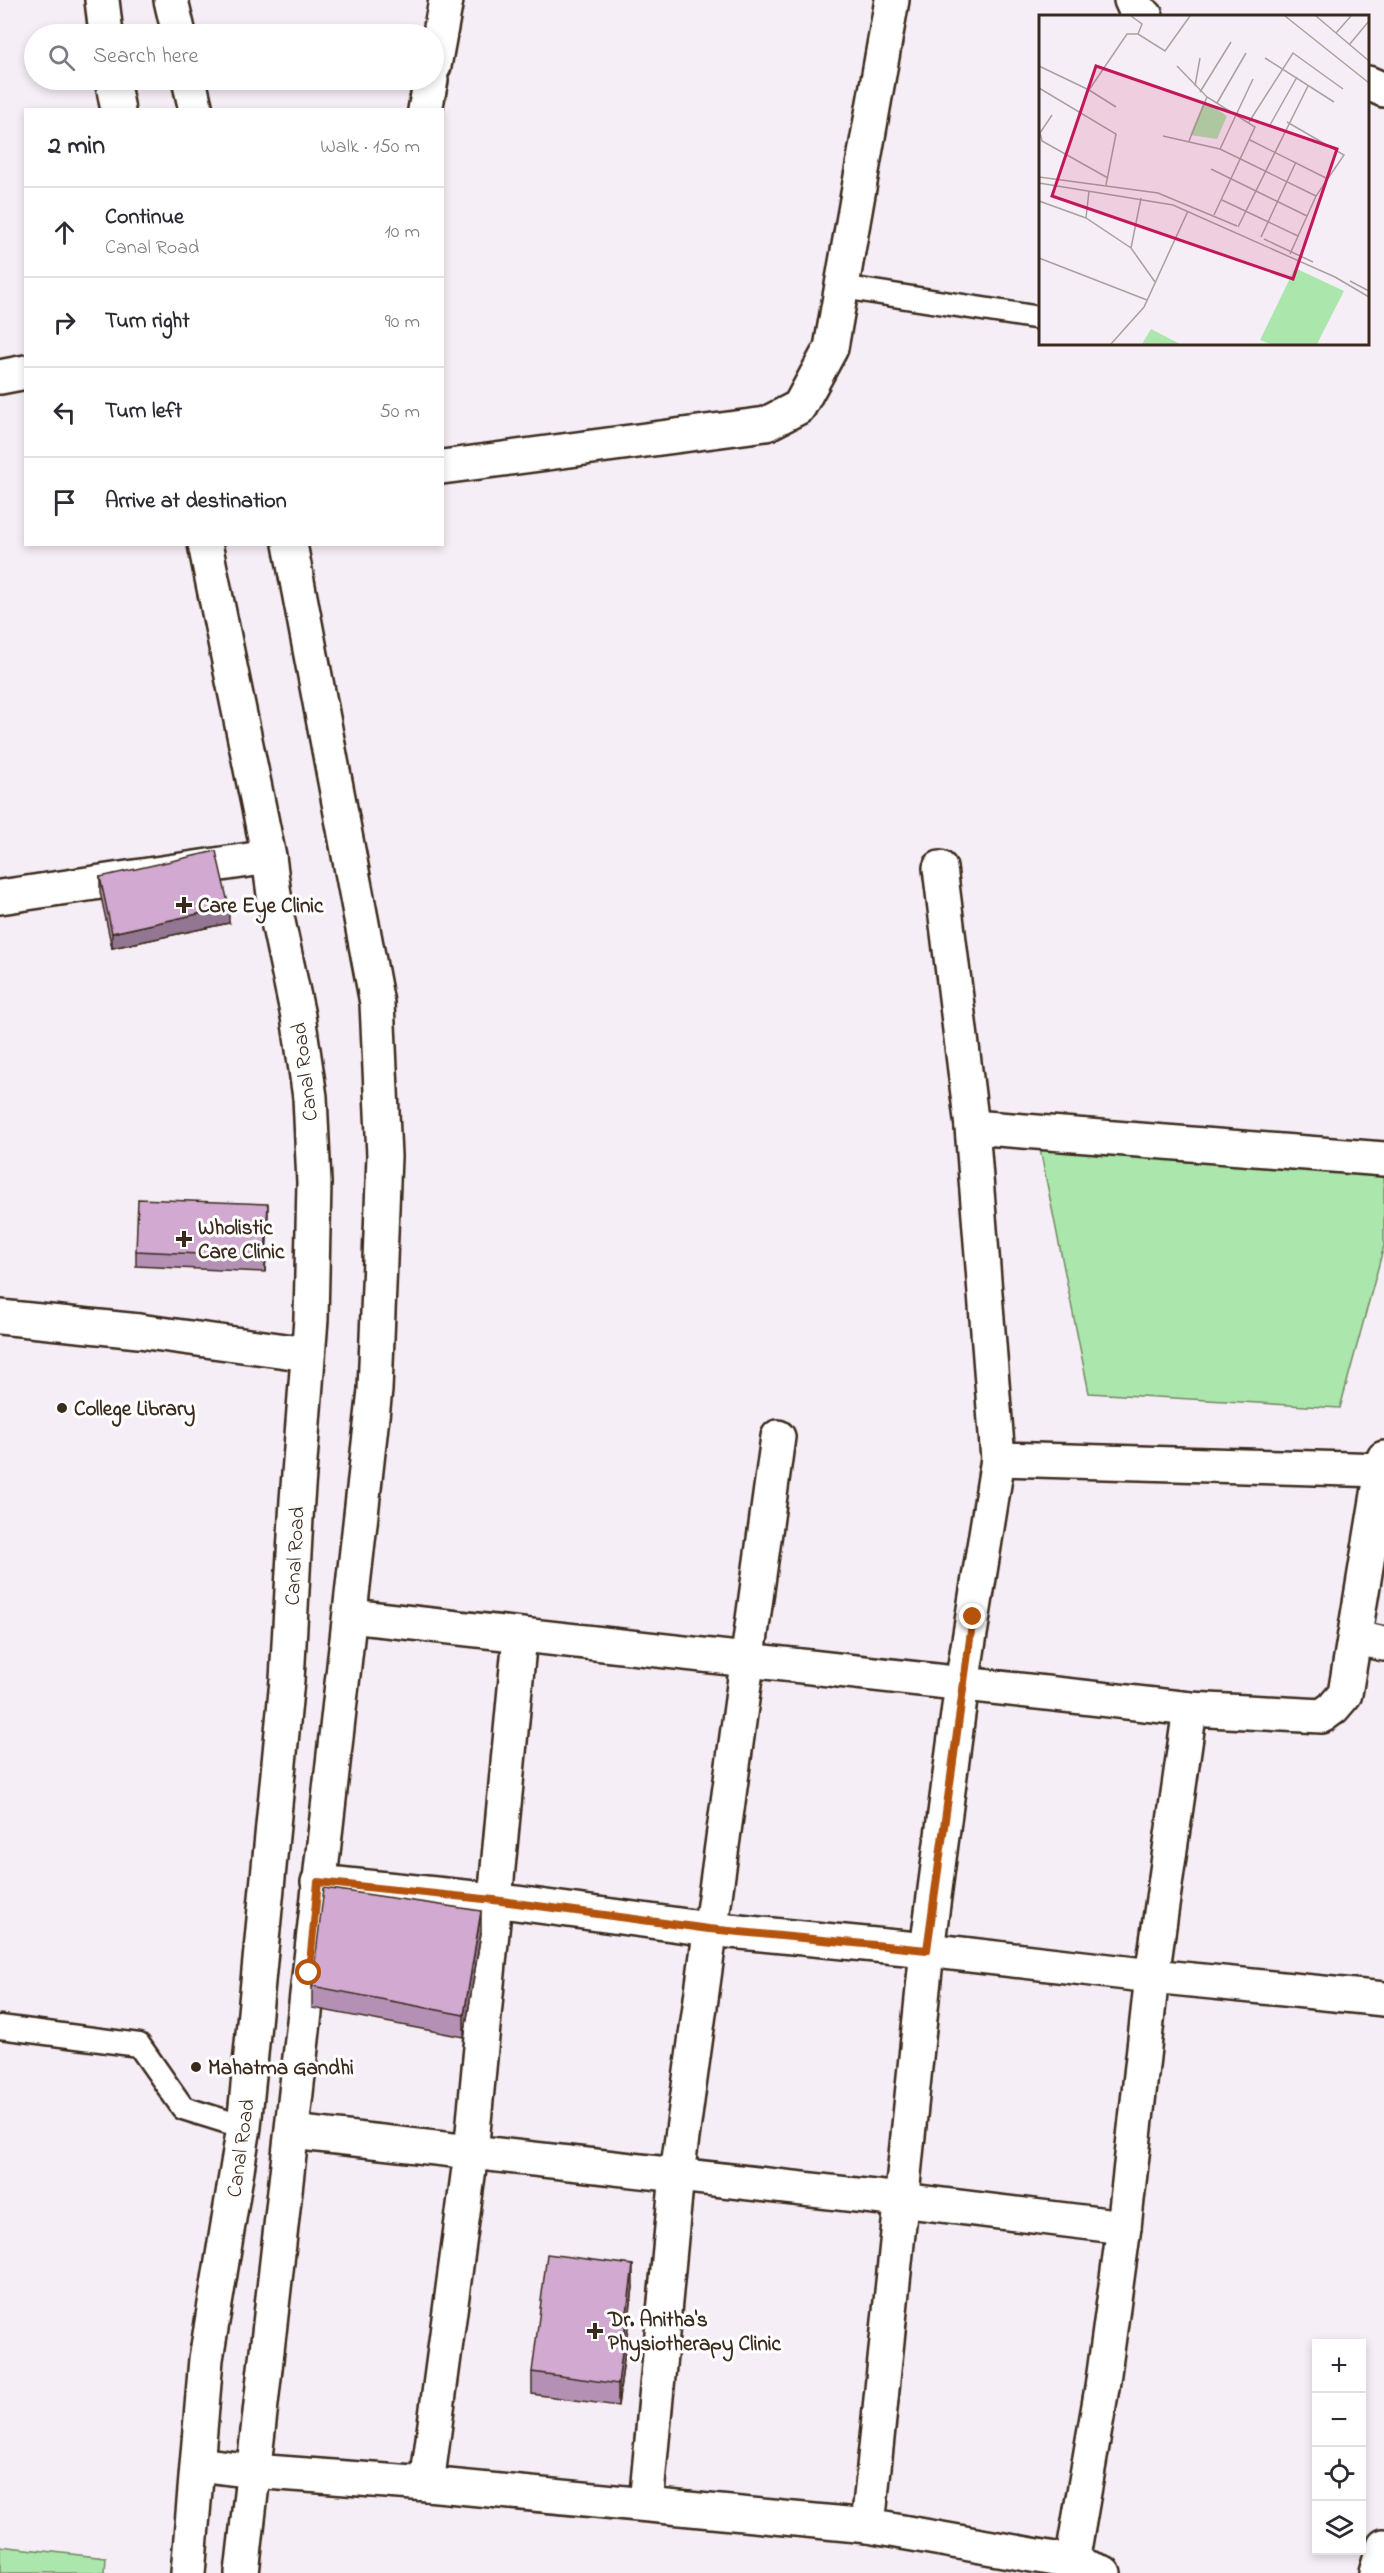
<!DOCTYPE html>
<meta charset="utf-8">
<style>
body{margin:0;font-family:"Indie Flower",sans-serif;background:#f2f2f3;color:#2b2b33}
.controls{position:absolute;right:18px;bottom:18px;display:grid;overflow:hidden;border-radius:0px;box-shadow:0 3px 9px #0003}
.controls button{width:54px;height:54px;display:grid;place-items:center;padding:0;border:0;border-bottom:2px solid #e1e1e2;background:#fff;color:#2b2b33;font:30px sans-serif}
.stop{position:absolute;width:18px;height:18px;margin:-14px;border:4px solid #b45309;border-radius:50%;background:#fff}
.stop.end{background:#b45309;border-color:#fff;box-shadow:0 2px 6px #0008}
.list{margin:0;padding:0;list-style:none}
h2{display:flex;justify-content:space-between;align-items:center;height:78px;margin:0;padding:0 24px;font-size:26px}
h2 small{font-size:20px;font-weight:400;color:#7c7c81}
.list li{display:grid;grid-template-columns:39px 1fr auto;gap:18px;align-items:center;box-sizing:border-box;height:90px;padding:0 24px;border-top:2px solid #e1e1e2}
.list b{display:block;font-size:22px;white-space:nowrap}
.list p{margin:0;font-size:20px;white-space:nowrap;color:#7c7c81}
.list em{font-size:20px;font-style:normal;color:#7c7c81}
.icon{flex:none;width:33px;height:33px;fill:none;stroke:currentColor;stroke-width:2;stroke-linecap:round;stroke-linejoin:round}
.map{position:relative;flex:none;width:1384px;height:2573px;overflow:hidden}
.search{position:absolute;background:#fff;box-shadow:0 3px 9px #0003;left:24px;top:24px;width:420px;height:66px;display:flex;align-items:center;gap:15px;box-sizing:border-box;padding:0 21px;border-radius:33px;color:#7c7c81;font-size:22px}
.panel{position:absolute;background:#fff;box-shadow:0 3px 9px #0003;left:24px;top:108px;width:420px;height:438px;border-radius:0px}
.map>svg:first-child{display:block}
.green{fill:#abe6ac;stroke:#738865;stroke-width:1.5}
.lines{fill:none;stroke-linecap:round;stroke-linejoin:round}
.lane-casing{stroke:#3b2a1e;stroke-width:27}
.street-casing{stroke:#3b2a1e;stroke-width:38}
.secondary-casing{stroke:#3b2a1e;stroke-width:38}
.lane{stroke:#fff;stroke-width:22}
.street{stroke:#fff;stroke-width:33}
.secondary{stroke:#fff;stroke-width:33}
.wall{fill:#b491b4;stroke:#3b2a1e;stroke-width:1.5}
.shaded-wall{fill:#927692;stroke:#3b2a1e;stroke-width:1.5}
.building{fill:#d1a9d1;stroke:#3b2a1e;stroke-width:1.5}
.route{stroke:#b45309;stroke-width:8}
.poi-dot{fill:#3b2a1e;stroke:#fff;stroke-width:2}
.labels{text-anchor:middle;stroke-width:6;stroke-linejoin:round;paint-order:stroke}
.poi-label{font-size:21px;font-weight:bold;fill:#3b2a1e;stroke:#fff;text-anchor:start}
.street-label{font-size:21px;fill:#3b2a1e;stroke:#fff}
.inset-road{fill:none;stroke:#aba0a0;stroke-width:1.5}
.view{fill:#c2185b;fill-opacity:0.15;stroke:#c2185b;stroke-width:3}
.inset-edge{fill:none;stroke:#3b2a1e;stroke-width:3}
</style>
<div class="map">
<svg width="1384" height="2573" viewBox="0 0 1384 2573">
<rect width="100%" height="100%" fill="#f6eef6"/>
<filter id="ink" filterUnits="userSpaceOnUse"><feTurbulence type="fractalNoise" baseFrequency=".0167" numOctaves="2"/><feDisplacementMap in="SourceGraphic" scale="12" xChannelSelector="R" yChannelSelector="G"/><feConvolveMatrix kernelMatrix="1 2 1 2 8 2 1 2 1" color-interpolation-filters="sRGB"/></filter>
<g filter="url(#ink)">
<g class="green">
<path d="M1035,1124L1384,1141V1246L1340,1408L1089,1393Z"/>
<path d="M0,2546L106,2558L105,2573H0Z"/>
</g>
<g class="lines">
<g class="lane-casing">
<g id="lane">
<path d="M842,287L1040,318"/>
<path d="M0,2027L139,2045L183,2108L244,2127"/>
</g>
</g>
<g class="street-casing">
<g id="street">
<path d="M1131,0L1135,9L1146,16"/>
<path d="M434,66L446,0"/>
<path d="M1368,83L1384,90"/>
<path d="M425,110L431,80"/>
<path d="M0,377L26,372"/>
<path d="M442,467L766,424L799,407L831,348L892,0"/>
<path d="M0,897L269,857"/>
<path d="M972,1127L1384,1159"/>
<path d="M0,1317L139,1331L308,1354"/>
<path d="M998,1459L1384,1470"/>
<path d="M350,1616L1190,1709L1322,1716L1333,1708L1345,1694L1384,1458"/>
<path d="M1356,1638L1384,1644"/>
<path d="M318,1882L494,1900L709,1929L927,1950L1152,1976L1384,1999"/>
<path d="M292,2132L901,2200L1124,2227"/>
<path d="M198,2464L253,2471L427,2484L868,2526L1072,2562L1104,2573"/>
<path d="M427,2484L471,2153L520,1636"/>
<path d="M646,2504L677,2174L778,1437"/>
<path d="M868,2526L927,1950L962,1684L998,1459L972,1127L940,868"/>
<path d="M1072,2562L1102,2388L1124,2227L1152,1976L1190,1709"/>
<path d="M1376,2573L1384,2546"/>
</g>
</g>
<g class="secondary-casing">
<g id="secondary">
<path d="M102,0L106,34"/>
<path d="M171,0L179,34"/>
<path d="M112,80L118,110"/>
<path d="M189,80L196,110"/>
<path d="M188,2573L206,2359L244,2127L287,1680L297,1500L311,1319L314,1183L310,1097L298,1016L277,917L269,857L205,544"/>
<path d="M242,2573L375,1390L384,1156L377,1003L290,544"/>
</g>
</g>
<use href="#lane" class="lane"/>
<use href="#street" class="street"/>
<use href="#secondary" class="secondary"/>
</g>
<g class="wall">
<path d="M100,877L229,923L112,948L100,892Z"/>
<path d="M268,1220L265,1272L136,1266V1251Z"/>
<path d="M481,1933L464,2037L312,2008V1986Z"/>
<path d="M633,2287L618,2406L532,2394V2372Z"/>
</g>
<g class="shaded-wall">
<path d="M229,907V923L112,948V933Z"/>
<path d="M268,1204V1220L265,1272V1257Z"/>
<path d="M481,1911V1933L464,2037V2015Z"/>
<path d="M633,2265V2287L618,2406V2384Z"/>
</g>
<g class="building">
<path d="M216,851L229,907L112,933L100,877Z"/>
<path d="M138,1199L268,1204L265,1257L136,1251Z"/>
<path d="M324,1888L481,1911L464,2015L312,1986Z"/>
<path d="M547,2254L633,2265L618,2384L532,2372Z"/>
</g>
</g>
<g class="lines" filter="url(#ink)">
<path class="route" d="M309,1973L318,1882L494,1900L709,1929L927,1950L973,1617"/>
</g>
<g class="poi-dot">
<path d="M181 896h6v6h6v6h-6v6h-6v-6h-6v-6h6z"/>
<path d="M181 1230h6v6h6v6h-6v6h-6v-6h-6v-6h6z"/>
<circle cx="62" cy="1408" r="6"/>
<circle cx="196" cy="2067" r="6"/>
<path d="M592 2322h6v6h6v6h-6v6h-6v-6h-6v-6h6z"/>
</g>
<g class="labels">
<g class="poi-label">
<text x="198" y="912">Care Eye Clinic</text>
<text x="198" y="1234">Wholistic<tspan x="198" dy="24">Care Clinic</tspan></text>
<text x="74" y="1415">College Library</text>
<text x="208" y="2074">Mahatma Gandhi</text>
<text x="608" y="2326">Dr. Anitha's<tspan x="608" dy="24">Physiotherapy Clinic</tspan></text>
</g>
<g class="street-label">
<text transform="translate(304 1072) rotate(-97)" y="7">Canal Road</text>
<text transform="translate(294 1556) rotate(-87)" y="7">Canal Road</text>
<text transform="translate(240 2148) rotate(-82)" y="7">Canal Road</text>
</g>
</g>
<g transform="translate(1039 15)">
<rect width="330" height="330" fill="#f6eef6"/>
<path d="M165,86L188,101L178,124L151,120ZM256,253L305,276L278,329H231L221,325ZM112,314L141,329H103Z" fill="#abe6ac"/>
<path class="inset-road" d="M92,1L103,9L99,19M246,1L330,68M277,1L330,46M297,18L312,1M310,30L330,6M226,43L295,87M0,51L50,75L88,19H99L126,36L151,1M138,51L168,82L216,112L175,200M156,71L161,43M0,73L77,119L67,170M50,75L77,92M161,77L192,27M178,88L207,38M13,100L1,118L3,126L69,163M210,107L254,38L304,74M248,107L305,140L277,181L251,239M231,110L258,62M124,121L181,134L277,181M211,125L287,163M150,126L168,82M181,134L214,64M172,154L268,201M0,162L119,178L198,211M0,168L134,190L296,262L330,282M183,185L259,221M0,186L47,203L92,233L116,267M47,203L50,176M199,212L269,71M222,222L257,147M225,224L274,247M92,233L102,183M0,243L108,285M311,266L330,276M72,329L105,292L149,196"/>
<path class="view" d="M57,51L298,134L254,264L13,181Z"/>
<rect width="330" height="330" class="inset-edge"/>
</g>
</svg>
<div class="controls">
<button>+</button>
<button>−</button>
<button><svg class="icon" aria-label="locate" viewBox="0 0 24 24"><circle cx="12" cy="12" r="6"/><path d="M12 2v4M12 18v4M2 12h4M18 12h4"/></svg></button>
<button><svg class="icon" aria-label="layers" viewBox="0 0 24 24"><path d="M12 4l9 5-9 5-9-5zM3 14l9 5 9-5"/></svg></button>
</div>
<div class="stop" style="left:309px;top:1973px"></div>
<div class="stop end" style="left:973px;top:1617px"></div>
<div class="search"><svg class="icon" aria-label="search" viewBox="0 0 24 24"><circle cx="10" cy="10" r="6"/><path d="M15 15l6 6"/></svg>Search here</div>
<section class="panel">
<h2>2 min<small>Walk · 150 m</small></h2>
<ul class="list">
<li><svg class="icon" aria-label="ahead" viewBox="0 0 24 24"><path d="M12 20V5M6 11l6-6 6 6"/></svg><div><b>Continue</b><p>Canal Road</p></div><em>10 m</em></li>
<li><svg class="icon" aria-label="right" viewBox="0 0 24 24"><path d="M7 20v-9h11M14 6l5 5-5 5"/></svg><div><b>Turn right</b></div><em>90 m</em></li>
<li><svg class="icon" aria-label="left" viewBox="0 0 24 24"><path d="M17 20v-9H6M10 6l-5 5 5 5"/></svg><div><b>Turn left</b></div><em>50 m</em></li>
<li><svg class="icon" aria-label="arrive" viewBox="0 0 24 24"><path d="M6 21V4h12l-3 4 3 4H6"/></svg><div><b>Arrive at destination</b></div></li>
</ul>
</section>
</div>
